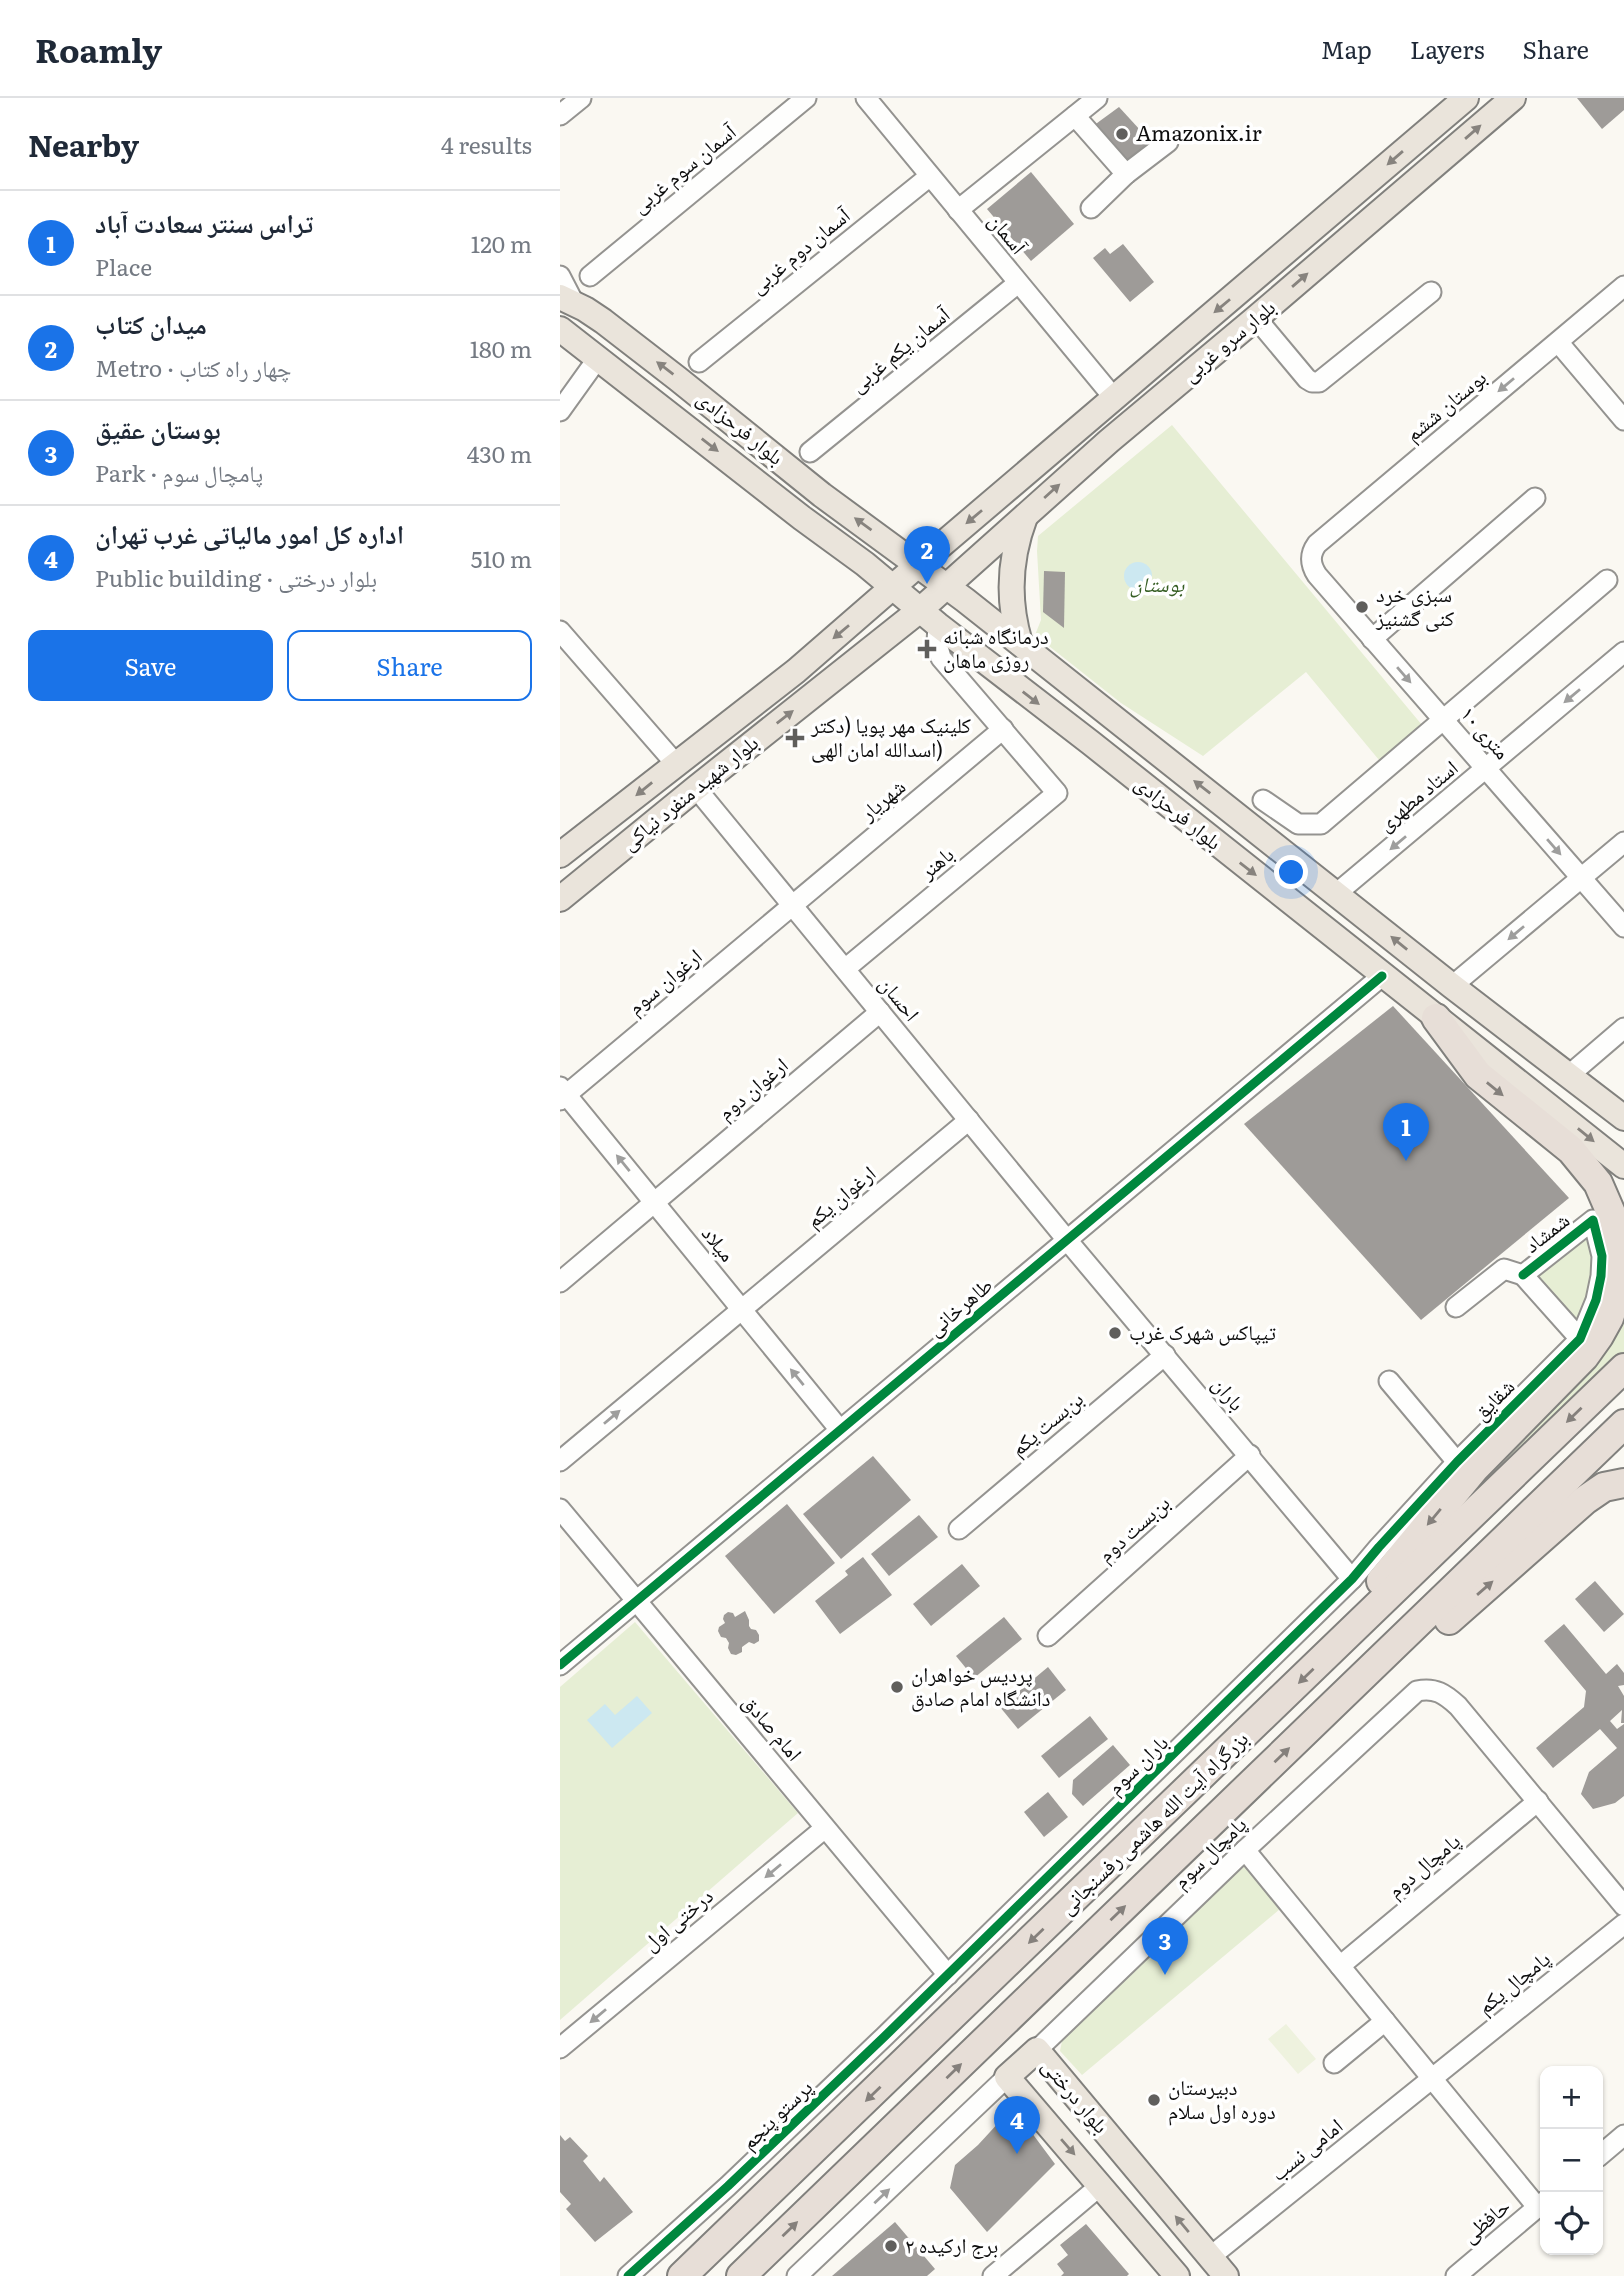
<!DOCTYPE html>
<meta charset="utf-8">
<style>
body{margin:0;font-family:Literata,"Noto Naskh Arabic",serif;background:#f2f2f3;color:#1f2937}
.controls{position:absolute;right:21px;bottom:21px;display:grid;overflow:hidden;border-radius:14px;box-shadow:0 2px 5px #0004}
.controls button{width:63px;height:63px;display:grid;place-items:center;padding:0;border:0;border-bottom:2px solid #e0e1e3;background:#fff;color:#1f2937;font:35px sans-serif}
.you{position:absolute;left:732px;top:775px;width:24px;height:24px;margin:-18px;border:5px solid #fff;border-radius:50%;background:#1a73e8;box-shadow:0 0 0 10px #1a73e833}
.badge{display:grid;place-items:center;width:46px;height:46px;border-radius:50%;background:#1a73e8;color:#fff;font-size:23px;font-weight:700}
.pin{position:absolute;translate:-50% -58px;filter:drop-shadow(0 2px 4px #0008)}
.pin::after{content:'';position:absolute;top:37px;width:24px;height:21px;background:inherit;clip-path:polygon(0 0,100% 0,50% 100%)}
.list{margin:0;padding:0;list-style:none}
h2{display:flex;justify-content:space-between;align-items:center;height:91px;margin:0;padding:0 28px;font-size:30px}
h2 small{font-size:23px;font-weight:400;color:#747a83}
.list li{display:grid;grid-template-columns:46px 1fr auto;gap:21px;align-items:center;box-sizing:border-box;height:105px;padding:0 28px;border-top:2px solid #e0e1e3}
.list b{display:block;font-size:26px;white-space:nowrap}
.list p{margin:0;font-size:23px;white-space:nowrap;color:#747a83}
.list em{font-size:23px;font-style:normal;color:#747a83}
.actions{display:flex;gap:14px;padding:21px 28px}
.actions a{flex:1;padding:16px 0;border:2px solid #1a73e8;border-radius:14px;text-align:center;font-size:24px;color:#1a73e8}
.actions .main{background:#1a73e8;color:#fff}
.icon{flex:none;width:38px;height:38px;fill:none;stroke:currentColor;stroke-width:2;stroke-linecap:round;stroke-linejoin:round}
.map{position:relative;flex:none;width:1064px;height:2178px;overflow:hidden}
header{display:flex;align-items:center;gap:42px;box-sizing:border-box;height:98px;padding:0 35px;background:#fff;border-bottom:2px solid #e0e1e3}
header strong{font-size:33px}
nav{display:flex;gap:38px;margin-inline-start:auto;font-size:24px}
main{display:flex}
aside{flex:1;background:#fff}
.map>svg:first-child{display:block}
.green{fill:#e6eed4}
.pitch{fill:#eef2de}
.water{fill:#cce8f1}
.building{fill:#9e9b98}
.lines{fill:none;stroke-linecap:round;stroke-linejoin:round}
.minor-casing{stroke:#949390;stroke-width:23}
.major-casing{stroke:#81807d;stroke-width:28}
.highway-casing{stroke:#81807d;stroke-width:32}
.minor{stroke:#fefefd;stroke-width:19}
.major{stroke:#eae4db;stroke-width:24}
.highway{stroke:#e7ded7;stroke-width:28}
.cycleway-casing{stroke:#fff;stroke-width:13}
.cycleway{stroke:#00873e;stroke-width:9}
.oneway{fill:#87837e}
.oneway2{fill:#9e9e9d}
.oneway3{fill:#85807c}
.poi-dot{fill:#605f5d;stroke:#fff;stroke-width:2.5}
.labels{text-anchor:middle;stroke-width:7;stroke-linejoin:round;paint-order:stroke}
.poi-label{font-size:21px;fill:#0d0d0d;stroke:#fff;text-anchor:start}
.street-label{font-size:21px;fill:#0d0d0d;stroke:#fff}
.park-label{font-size:21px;font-style:italic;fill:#365e24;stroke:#fff}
</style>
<header>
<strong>Roamly</strong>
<nav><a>Map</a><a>Layers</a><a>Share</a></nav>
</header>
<main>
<aside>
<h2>Nearby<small>4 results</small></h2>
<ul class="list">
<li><span class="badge">1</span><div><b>تراس سنتر سعادت آباد</b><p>Place</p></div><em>120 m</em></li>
<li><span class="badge">2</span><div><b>میدان کتاب</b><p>Metro · چهار راه کتاب</p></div><em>180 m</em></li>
<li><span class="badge">3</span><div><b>بوستان عقیق</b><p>Park · پامچال سوم</p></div><em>430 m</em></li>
<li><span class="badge">4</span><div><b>اداره کل امور مالیاتی غرب تهران</b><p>Public building · بلوار درختی</p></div><em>510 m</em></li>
</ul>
<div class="actions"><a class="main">Save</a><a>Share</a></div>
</aside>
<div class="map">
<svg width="1064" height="2178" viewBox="0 0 1064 2178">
<rect width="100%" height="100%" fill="#faf8f2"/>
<g class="green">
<path d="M612,327L862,627L819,662L746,574L643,658L561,605L475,537L481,522L477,453L478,438Z"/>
<path d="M1020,1137L1035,1151C1036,1170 1031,1211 1015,1222L977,1179V1172Z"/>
<path d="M1064,1175V1258L903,1409L870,1430Z"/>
<path d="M75,1524L238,1715L0,1922V1589Z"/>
<path d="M683,1766L720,1811L522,1977L500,1953L502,1943Z"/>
</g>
<path class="pitch" d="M726,1926L756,1961L738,1976L708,1941Z"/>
<g class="water">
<circle cx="578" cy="478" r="14"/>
<path d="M77,1598L92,1615L52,1650L27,1622L45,1606L55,1617Z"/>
</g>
<g class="building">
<path d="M1017,0H1064V12L1042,31Z"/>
<path d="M559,9L592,45L568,67L533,28Z"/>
<path d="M471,74L514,126L471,163L427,111Z"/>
<path d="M563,146L594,184L570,204L533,160L545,150L550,156Z"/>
<path d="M484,473L505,474L504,530L483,514Z"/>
<path d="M833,908L1009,1100L861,1222L684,1026Z"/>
<path d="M313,1358L351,1402L281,1461L243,1416Z"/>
<path d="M227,1406L275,1465L214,1516L165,1458Z"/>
<path d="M359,1417L378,1439L329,1478L311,1456Z"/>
<path d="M303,1459L332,1497L280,1536L255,1503L288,1477L285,1473Z"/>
<path d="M402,1466L420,1488L371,1528L353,1506Z"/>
<path d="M1035,1483L1064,1516L1044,1534L1015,1501Z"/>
<path d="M185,1513L189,1522V1528L191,1531L196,1532L199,1537V1543L194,1546L189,1544L182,1549V1554L176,1557L171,1556L168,1550L169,1545L166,1540L161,1539L158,1533L159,1529L165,1525L163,1521L164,1517L168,1514L173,1515L175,1519Z"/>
<path d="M444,1519L462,1541L414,1580L396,1558Z"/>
<path d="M1004,1526L1046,1576L1057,1566L1064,1575V1587L1058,1588L1064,1598V1625H1061L1062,1612L1050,1623L1057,1631L1064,1626V1698L1055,1705L1033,1711L1021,1696L1029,1674L1057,1650L1040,1631L993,1670L976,1650L1024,1609L1026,1593L984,1543Z"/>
<path d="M488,1569L506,1592L458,1631L440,1609Z"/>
<path d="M530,1618L548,1641L499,1680L481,1658Z"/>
<path d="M553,1647L570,1667L523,1708L512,1696L513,1682Z"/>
<path d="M488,1694L508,1719L484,1739L464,1714Z"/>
<path d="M450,2019L463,2023L495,2066L427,2134L390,2090L395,2067L418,2047L441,2022Z"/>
<path d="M0,2037L5,2043L10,2039L28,2058L23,2063L40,2084L44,2079L73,2114L35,2144L6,2111L11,2106L0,2094Z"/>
<path d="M335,2124L375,2171L367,2178H272Z"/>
<path d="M526,2126L569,2176L567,2178H501L504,2175L497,2166L508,2157L500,2147Z"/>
</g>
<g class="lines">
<g class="minor-casing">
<g id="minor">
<path d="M306,0L554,300"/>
<path d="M0,17L21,0"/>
<path d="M515,18L566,76"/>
<path d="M531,110L566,76L608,44"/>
<path d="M398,112L537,0"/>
<path d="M0,178L14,205"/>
<path d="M30,178L246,0"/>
<path d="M1064,188L757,446C749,457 750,466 757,477L1064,829"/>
<path d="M696,220L747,281L752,284H759L871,194"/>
<path d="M998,244L1064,322"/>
<path d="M139,264L370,78"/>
<path d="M0,313L38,260"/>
<path d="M250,354L458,185"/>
<path d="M0,533L115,665"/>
<path d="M812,541L975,400"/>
<path d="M136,690L507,1142L792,1481"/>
<path d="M703,702L738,726H761L1047,482"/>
<path d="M777,795L1064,554"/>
<path d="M285,871L497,695L381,560L377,545L378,527"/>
<path d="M892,888L1064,744"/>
<path d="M1008,978L1064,930"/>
<path d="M0,989L280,1332"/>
<path d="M0,1002L443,631"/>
<path d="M963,1177L1020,1241"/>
<path d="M0,1184L320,914"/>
<path d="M896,1209L944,1171L963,1177"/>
<path d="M829,1283L897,1364"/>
<path d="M0,1363L409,1022"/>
<path d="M0,1411L388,1877"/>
<path d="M399,1431L605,1257"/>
<path d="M488,1538L690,1357"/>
<path d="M0,1567L822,878"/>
<path d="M685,1752L978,2110"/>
<path d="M780,1868L978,1703"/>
<path d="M0,1950L265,1730"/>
<path d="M477,1952L685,1752L857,1593C875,1589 885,1596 898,1608L1064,1808"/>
<path d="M774,1965L825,1923"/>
<path d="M1038,2059L1064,2037"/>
<path d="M650,2159L1064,1826"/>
<path d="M68,2178L168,2088L324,1939L792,1481L819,1449L897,1364L1020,1241L1036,1202L1041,1178L1042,1158L1033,1122L963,1177"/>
<path d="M237,2178L447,1979"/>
<path d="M433,2178L541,2087"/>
<path d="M896,2178L985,2103"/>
</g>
</g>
<g class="major-casing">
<g id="major">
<path d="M0,199L25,211L43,223L118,281L262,397L405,502L892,888L1064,1020"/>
<path d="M0,231L242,420L305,466L378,527L531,645L1064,1068"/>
<path d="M460,545C447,502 449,461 465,419"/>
<path d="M0,757L236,573L358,467L906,0"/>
<path d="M0,801L136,690L360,512L549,343L696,220L953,0"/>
<path d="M617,2178L447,1979L477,1952L666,2178"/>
</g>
</g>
<g class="highway-casing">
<g id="highway">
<path d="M821,1483L914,1371L1024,1259L1039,1238L1049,1220L1055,1202L1059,1182L1058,1143L1054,1122L1038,1085L1011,1052L918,977L876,920"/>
<path d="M889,1522L1025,1402L1044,1389L1064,1385"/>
<path d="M122,2178L1064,1270"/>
<path d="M181,2178L1064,1326"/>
</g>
</g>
<use href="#minor" class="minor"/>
<use href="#major" class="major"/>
<use href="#highway" class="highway"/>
<g class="cycleway-casing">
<g id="cycleway">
<path d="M0,1567L822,878"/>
<path d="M68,2178L168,2088L324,1939L792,1481L819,1449L897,1364L1020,1241L1036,1202L1041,1178L1042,1158L1033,1122L963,1177"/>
</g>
</g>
<use href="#cycleway" class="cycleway"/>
</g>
<defs><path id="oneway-solid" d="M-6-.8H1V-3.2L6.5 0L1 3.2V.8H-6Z" transform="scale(1.75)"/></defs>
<g class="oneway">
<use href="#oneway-solid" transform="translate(913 34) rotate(-41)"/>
<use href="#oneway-solid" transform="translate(835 60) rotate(139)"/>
<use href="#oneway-solid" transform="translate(740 182) rotate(-41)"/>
<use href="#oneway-solid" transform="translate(662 208) rotate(140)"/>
<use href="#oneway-solid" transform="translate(105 270) rotate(-143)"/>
<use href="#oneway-solid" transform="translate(150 347) rotate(38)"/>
<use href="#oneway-solid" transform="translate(492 393) rotate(-42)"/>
<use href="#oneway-solid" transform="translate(414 419) rotate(140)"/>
<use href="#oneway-solid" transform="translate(303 426) rotate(-144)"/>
<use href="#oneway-solid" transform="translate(281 534) rotate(140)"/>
<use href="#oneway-solid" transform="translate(471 600) rotate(38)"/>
<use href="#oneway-solid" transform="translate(225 619) rotate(-38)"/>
<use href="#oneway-solid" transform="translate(642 689) rotate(-142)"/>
<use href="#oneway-solid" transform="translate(84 691) rotate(141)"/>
<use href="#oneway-solid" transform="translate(688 771) rotate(38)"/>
<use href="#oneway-solid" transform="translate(839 845) rotate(-141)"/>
<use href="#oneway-solid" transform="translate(1026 1037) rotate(39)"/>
<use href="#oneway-solid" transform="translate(508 2049) rotate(49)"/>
<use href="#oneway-solid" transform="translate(622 2126) rotate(-130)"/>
</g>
<g class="oneway2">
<use href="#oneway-solid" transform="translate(946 287) rotate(140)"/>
<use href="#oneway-solid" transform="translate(844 577) rotate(49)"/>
<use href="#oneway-solid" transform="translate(1012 598) rotate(140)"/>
<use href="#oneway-solid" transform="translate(838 745) rotate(140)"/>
<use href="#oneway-solid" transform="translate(994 749) rotate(49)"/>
<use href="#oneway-solid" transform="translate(956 835) rotate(140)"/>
<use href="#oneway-solid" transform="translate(63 1065) rotate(-129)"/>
<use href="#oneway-solid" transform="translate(237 1279) rotate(-129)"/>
<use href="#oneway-solid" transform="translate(52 1319) rotate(-40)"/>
<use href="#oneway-solid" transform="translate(213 1773) rotate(140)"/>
<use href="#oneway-solid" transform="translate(38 1918) rotate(140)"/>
<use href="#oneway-solid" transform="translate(322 2098) rotate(-43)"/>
</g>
<g class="oneway3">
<use href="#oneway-solid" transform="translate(935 991) rotate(39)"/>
<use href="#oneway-solid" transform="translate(1014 1317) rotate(136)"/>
<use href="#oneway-solid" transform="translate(874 1419) rotate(130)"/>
<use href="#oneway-solid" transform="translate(925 1490) rotate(-41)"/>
<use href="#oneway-solid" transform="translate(746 1578) rotate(136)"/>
<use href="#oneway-solid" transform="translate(722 1657) rotate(-44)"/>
<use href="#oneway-solid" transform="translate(558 1815) rotate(-44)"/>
<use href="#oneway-solid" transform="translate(476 1838) rotate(136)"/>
<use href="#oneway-solid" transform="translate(394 1973) rotate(-44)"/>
<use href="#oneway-solid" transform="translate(313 1996) rotate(136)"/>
<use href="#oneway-solid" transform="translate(230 2131) rotate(-44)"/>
</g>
<g class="poi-dot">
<circle cx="562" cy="36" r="7"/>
<circle cx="802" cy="509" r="7"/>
<path d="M363.5 540.5h7v7h7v7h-7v7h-7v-7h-7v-7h7z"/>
<path d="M231.5 629.5h7v7h7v7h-7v7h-7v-7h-7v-7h7z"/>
<circle cx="555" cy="1235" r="7"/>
<circle cx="337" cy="1589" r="7"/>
<circle cx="594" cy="2002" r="7"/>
<circle cx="331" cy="2148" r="7"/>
</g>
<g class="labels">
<g class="poi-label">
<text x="576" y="43">Amazonix.ir</text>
<text x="816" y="504">سبزی خرد<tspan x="816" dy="24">کنی گشنیز</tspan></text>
<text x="383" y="546">درمانگاه شبانه<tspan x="383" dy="24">روزی ماهان</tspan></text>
<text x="251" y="635">کلینیک مهر پویا (دکتر<tspan x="251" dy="24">اسدالله امان الهی)</tspan></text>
<text x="569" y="1242">تیپاکس شهرک غرب</text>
<text x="351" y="1584">پردیس خواهران<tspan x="351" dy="24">دانشگاه امام صادق</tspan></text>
<text x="608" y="1997">دبیرستان<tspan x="608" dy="24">دوره اول سلام</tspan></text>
<text x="345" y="2155">برج ارکیده ۲</text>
</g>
<g class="street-label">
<text transform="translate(124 71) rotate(-39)" y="7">آسمان سوم غربی</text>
<text transform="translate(447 136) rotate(51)" y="7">آسمان</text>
<text transform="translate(240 153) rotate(-39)" y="7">آسمان دوم غربی</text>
<text transform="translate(669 243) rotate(-40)" y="7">بلوار سرو غربی</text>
<text transform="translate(340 252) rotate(-39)" y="7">آسمان یکم غربی</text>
<text transform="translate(886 308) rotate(-40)" y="7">بوستان ششم</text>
<text transform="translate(180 330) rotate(39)" y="7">بلوار فرحزادی</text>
<text transform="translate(925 635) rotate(49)" y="7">۱۰ متری</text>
<text transform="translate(130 695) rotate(-39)" y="7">بلوار شهید منفرد نیاکی</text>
<text transform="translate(858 698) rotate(-40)" y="7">استاد مطهری</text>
<text transform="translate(323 702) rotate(-40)" y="7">شهریار</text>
<text transform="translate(618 715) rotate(39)" y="7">بلوار فرحزادی</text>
<text transform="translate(377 765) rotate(-40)" y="7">باهنر</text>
<text transform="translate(105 884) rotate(-40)" y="7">ارغوان سوم</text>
<text transform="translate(339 901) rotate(51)" y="7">احسان</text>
<text transform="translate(193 991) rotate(-40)" y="7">ارغوان دوم</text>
<text transform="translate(281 1099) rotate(-40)" y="7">ارغوان یکم</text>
<text transform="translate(987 1135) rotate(-38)" y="7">شمشاد</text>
<text transform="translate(158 1146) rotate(51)" y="7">میلاد</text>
<text transform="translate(400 1209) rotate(-40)" y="7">طاهرخانی</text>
<text transform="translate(668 1296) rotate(50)" y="7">باران</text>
<text transform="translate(934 1302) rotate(-45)" y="7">شقایق</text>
<text transform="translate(487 1326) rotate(-40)" y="7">بن‌بست یکم</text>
<text transform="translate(574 1431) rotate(-42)" y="7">بن‌بست دوم</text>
<text transform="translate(212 1630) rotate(50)" y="7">امام صادق</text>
<text transform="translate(578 1667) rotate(-44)" y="7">باران سوم</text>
<text transform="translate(594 1725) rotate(-44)" y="7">بزرگراه آیت الله هاشمی رفسنجانی</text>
<text transform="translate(650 1755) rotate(-44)" y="7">پامچال سوم</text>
<text transform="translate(864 1768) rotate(-40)" y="7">پامچال دوم</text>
<text transform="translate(118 1822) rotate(-40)" y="7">درختی اول</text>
<text transform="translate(954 1885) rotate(-39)" y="7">پامچال یکم</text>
<text transform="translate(515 1998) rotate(50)" y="7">بلوار درختی</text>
<text transform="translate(217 2017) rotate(-44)" y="7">پرستو پنجم</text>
<text transform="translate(747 2052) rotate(-39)" y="7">امامی نسب</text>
<text transform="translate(926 2123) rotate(-40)" y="7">حافظی</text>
</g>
<g class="park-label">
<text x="597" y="494">بوستان</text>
</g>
</g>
</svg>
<div class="controls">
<button>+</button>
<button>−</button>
<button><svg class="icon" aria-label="locate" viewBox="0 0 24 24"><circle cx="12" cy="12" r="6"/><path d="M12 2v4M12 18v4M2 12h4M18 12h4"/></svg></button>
</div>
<div class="you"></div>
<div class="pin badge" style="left:846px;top:1063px">1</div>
<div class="pin badge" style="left:367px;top:486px">2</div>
<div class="pin badge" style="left:605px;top:1877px">3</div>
<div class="pin badge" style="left:457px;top:2056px">4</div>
</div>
</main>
